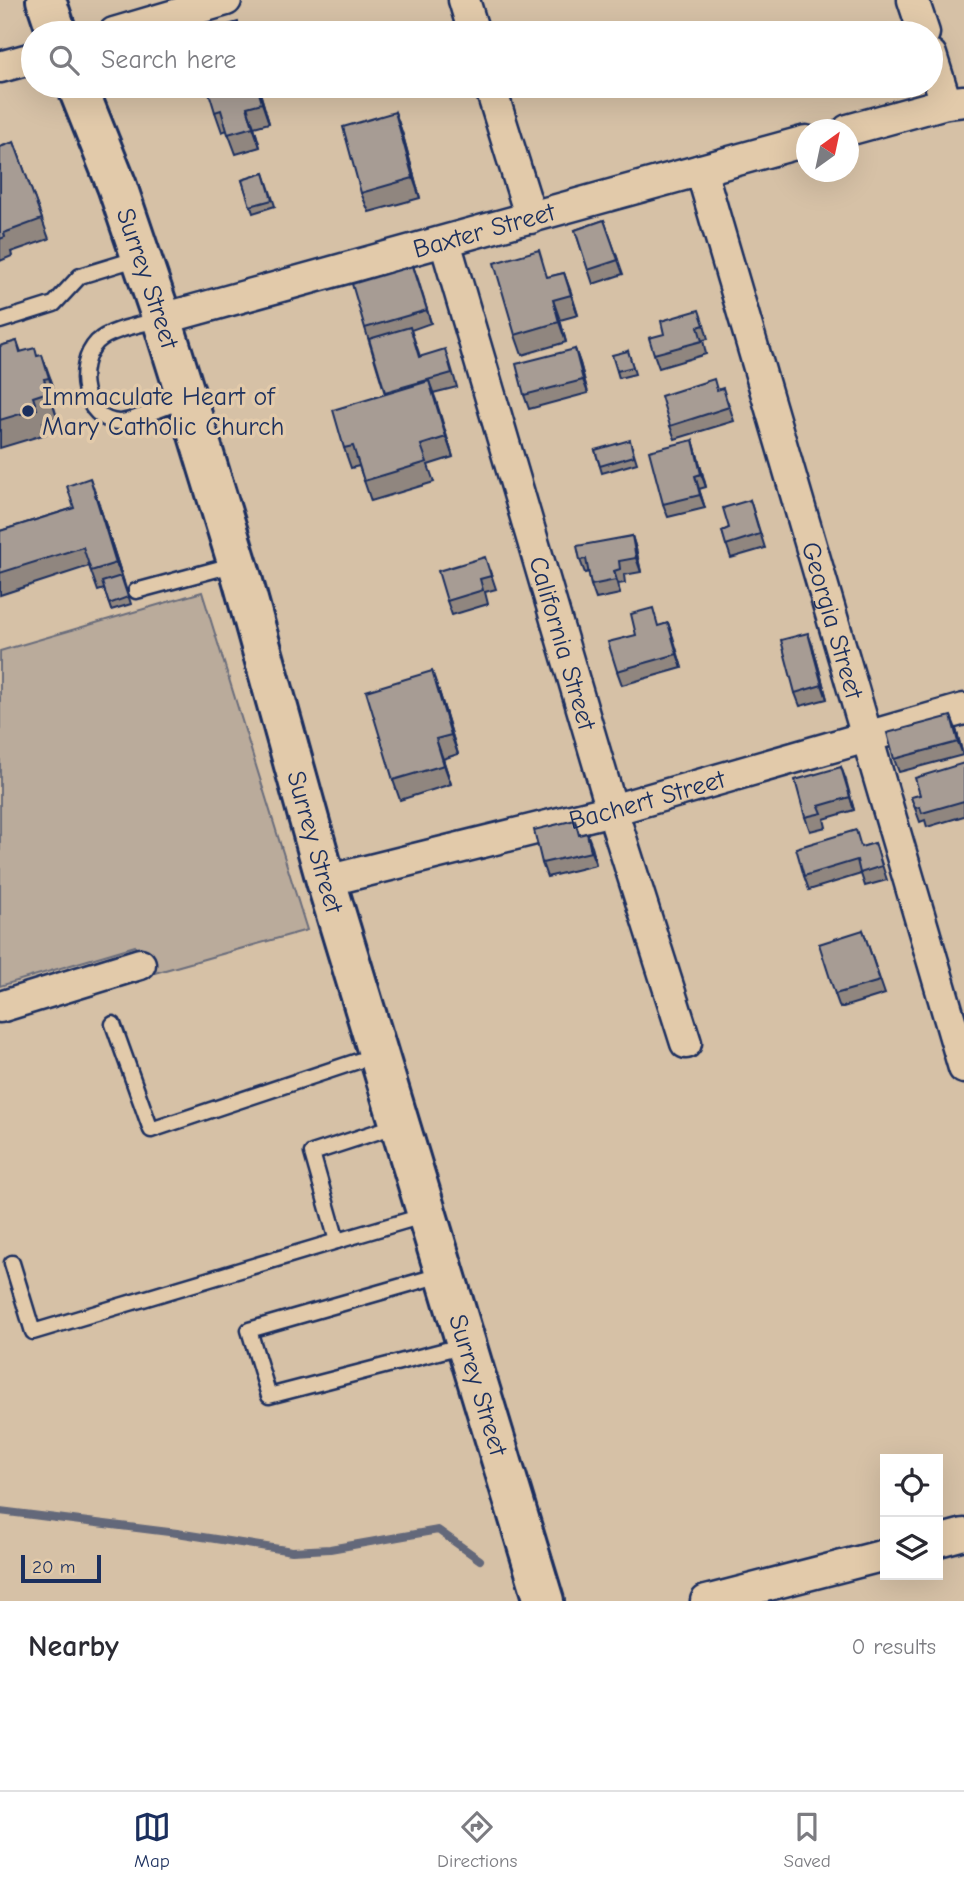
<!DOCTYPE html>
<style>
body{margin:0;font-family:"Comic Neue",sans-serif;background:#f7f7f7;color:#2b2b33}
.controls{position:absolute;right:21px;bottom:21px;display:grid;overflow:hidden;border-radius:0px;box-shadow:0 7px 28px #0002}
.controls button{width:63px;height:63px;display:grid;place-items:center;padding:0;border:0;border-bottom:2px solid #e1e1e2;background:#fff;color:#2b2b33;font:35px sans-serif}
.compass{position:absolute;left:796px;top:119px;width:63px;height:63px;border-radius:50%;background:#fff;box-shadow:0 7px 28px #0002;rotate:33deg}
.scale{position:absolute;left:21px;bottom:18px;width:80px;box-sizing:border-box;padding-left:7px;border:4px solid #1b2f5e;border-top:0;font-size:19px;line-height:24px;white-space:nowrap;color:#1b2f5e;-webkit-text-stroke:5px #e2caaa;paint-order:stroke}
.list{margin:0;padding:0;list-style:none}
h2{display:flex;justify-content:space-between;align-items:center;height:91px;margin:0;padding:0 28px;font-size:30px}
h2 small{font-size:23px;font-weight:400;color:#7c7c81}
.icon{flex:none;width:38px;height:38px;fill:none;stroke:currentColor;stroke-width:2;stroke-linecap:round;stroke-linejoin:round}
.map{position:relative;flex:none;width:964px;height:1601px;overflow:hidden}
.search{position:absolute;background:#fff;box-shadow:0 7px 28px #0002;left:21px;right:21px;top:21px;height:77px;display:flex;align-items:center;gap:18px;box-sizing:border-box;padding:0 24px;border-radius:38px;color:#7c7c81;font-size:26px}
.sheet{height:189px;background:#fff}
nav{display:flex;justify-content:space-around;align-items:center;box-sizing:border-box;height:98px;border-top:2px solid #e1e1e2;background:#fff;font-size:19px;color:#7c7c81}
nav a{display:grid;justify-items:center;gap:4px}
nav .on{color:#1b2f5e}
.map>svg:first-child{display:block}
.green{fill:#baab9b;stroke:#6a6d7c;stroke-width:2}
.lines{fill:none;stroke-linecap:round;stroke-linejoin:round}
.stream{stroke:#63677a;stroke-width:8}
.lane-casing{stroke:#1b2f5e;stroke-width:19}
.street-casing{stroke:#1b2f5e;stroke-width:35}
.secondary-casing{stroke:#1b2f5e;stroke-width:44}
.lane{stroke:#e2caaa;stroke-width:14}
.street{stroke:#e2caaa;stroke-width:30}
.secondary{stroke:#e2caaa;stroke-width:38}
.wall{fill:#90867f;stroke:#1b2f5e;stroke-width:2}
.shaded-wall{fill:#756d68;stroke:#1b2f5e;stroke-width:2}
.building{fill:#a79c94;stroke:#1b2f5e;stroke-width:2}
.poi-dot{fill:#1b2f5e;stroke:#e2caaa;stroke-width:2.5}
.labels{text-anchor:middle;stroke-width:7;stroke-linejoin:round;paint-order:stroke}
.street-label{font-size:26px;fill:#1b2f5e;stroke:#e2caaa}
.poi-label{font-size:26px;fill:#1b2f5e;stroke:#e2caaa;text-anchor:start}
</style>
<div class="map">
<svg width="964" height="1601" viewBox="0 0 964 1601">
<rect width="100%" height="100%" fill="#d6c1a6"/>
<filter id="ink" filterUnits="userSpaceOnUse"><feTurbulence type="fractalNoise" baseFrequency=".0143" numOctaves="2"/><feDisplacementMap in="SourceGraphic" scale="14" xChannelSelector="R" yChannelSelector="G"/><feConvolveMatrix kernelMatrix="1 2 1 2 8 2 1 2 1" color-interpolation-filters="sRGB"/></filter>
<g filter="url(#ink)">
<path class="green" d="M202,592L307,930L144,976L135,946L0,986V651Z"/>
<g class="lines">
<path class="stream" d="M0,1511L177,1533L292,1551L330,1549L438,1530L480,1560"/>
<g class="lane-casing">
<g id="lane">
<path d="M162,319C144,324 110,329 97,342C74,366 82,421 120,422C130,422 173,404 186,399"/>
<path d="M0,321L54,304L80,276L139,258"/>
<path d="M136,591L236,564"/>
<path d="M113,1024L151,1130L376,1055"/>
<path d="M337,1241L426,1215"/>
<path d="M12,1263L33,1332L337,1241L312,1153L398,1125"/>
<path d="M444,1274L249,1330L269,1396L465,1345"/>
</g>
</g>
<g class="street-casing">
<g id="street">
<path d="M464,0L474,33"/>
<path d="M913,0L924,33"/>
<path d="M114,33L226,0"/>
<path d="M931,55L946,103"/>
<path d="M0,67L33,58"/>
<path d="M490,86L531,218"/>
<path d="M848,130L946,103L964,101"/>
<path id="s1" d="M701,170L964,1068"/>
<path id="s2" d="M445,242L612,810L686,1043"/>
<path id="s3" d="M162,319L806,141"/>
<path id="s4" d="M326,881L612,810L964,709"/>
<path d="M0,1007L140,964"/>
<path d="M938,1541L964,1534"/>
<path d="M706,1601L885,1555"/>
</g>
</g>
<g class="secondary-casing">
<g id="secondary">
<path d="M46,0L57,33"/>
<path id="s5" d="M77,86L117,186L162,319L187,399L242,578L326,881L544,1601"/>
</g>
</g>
<use href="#lane" class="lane"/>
<use href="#street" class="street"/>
<use href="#secondary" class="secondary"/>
</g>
<g class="wall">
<path d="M258,86L269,123L254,127L260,147L236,154L227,130L222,132L215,112Z"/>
<path d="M395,112L402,132L420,198L369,212L361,193Z"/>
<path d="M14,142L49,239L11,252L12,256L0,261V147Z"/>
<path d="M264,173L275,206L253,213L242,180Z"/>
<path d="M604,220L623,274L593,284L575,230Z"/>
<path d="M413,266L431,323L411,330L420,356L450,363L457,387L433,393L453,457L428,465L434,482L371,501L359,466L351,468L344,448L385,394L365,328Z"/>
<path d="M564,273L578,315L560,320L566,342L522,355L515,335L548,277Z"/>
<path d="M704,324L708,339L703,340L706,354L659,368L654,354L664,334Z"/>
<path d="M17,341L21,352L38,356L51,380L58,403L53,404L57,417L43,422L46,434L0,448V346Z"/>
<path d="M575,349L580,363L588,393L529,409L524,395Z"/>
<path d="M628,351L635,374L619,378L617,371Z"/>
<path d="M718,390L728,402L734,421L675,439L670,426Z"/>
<path d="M693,440L697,454L706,487L699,489L705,508L668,517L663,504Z"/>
<path d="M632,447L637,463L602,473L595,450Z"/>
<path d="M97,498L131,604L111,610L104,589L98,591L89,566L0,595V531L74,508Z"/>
<path d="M750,500L765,548L731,558L722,531L729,528Z"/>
<path d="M632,536L636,549L641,572L624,575L625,583L618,584L620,594L596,599L591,585L589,572L585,573L580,560Z"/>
<path d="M490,571L496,589L485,592L488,604L452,615L447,601Z"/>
<path d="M668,623L682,668L622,685L617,671L636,635Z"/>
<path d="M813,647L827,699L800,706L795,693Z"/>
<path d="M439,691L458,754L443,759L451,784L400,800L393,780Z"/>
<path d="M956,729L963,755L899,772L894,759Z"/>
<path d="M964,763V816L927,827L925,820L920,822L911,797L920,795Z"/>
<path d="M841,767L854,810L824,819L826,827L810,831L805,817Z"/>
<path d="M580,835L592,846L596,865L547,877L542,863Z"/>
<path d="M875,843L887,880L865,886L861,874L809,890L804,876L862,847Z"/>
<path d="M863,930L885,994L840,1008L835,994Z"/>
</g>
<g class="shaded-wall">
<path d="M257,86H258L269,123L262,103Z"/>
<path d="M247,107L254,127L260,147L253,127Z"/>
<path d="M395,112L402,132L420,198L413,178Z"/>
<path d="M413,266L418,279L431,323L427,310Z"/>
<path d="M564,273L571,292L578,315L571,295Z"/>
<path d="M553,300L560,320L566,342L559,322Z"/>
<path d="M575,349L580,363L588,393L583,380Z"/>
<path d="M42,355L51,380L58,403L49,378Z"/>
<path d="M429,381L436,400L453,457L446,437Z"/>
<path d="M693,440L697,454L706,487L701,474Z"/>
<path d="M695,476L699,489L705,508L700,495Z"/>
<path d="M90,478L97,498L124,582L116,563Z"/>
<path d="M632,536L636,549L641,572L636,558Z"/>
<path d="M614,571L618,584L620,594L616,580Z"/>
<path d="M668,623L673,637L682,668L677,654Z"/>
<path d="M808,633L813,647L827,699L822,685Z"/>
<path d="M432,671L439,691L458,754L451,735Z"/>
<path d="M951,716L956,729L963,755L958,742Z"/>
<path d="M436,739L443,759L451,784L444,765Z"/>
<path d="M841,767L846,780L854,810L850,797Z"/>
<path d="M587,833L592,846L596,865L591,852Z"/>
</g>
<g class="building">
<path d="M238,22L241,33H201Z"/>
<path d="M207,86H257L262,103L247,107L253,127L228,134L221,110L215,112Z"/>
<path d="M395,112L413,178L361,193L343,127Z"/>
<path d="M14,142L42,219L4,233L5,237L0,239V147Z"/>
<path d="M264,173L272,200L250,206L242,180Z"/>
<path d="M604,220L618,260L588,270L575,230Z"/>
<path d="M539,250L547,277L564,273L571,295L553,300L559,322L515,335L494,263Z"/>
<path d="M413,266L427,310L365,328L352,284Z"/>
<path d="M699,310L704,325L698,327L702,341L654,354L649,338L664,334L661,321Z"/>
<path d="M410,327L419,357L445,349L452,373L385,392L369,339Z"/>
<path d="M17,341L20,352L35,348L37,356L42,355L49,378L44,379L48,392L33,397L37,409L0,420V346Z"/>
<path d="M575,349L583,380L524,395L516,364Z"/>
<path d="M628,351L633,367L617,371L612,355Z"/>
<path d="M714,379L717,390L723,388L729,407L670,426L661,396Z"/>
<path d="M429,381L446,437L421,445L427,462L364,481L353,446L344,448L333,410Z"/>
<path d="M630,440L634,456L600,466L595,450Z"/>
<path d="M693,440L701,474L695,476L700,495L663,504L649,451Z"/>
<path d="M90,478L116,563L91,571L83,547L0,573V531L74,508L67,486Z"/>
<path d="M750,500L760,534L726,545L722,531L729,528L723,508Z"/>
<path d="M632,536L636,558L619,561L620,569L614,571L616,580L591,585L586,559L580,560L577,546Z"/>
<path d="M485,557L491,576L480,579L483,590L447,601L438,571Z"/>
<path d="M121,576L128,597L109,604L102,582Z"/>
<path d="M653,608L658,626L668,623L677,654L617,671L608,642L636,635L631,614Z"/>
<path d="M808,633L822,685L795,693L781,640Z"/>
<path d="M432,671L451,735L436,739L444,765L393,780L366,691Z"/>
<path d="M951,716L958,742L894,759L887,733Z"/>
<path d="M964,763V801L922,813L920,807L915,808L911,797L920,795L915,778Z"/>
<path d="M841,767L850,797L819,806L822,813L805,817L795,780Z"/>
<path d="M575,820L579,835L587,833L591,852L542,863L534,830Z"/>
<path d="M856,830L861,847L875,843L882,866L860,873L857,860L804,876L796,848Z"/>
<path d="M863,930L880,981L835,994L819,944Z"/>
</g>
</g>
<circle class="poi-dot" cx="28" cy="411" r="7"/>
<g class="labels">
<g class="street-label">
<text dy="9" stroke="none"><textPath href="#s3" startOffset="334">Baxter Street</textPath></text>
<text dy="9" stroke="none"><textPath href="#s5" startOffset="205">Surrey Street</textPath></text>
<text dy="9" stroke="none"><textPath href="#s1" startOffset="469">Georgia Street</textPath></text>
<text dy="9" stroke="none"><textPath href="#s2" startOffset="418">California Street</textPath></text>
<text dy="9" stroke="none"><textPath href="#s4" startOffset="331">Bachert Street</textPath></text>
<text dy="9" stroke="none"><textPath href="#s5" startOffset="793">Surrey Street</textPath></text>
<text dy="9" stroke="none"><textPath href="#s5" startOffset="1360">Surrey Street</textPath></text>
</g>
<g class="poi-label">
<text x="42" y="405">Immaculate Heart of<tspan x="42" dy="30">Mary Catholic Church</tspan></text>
</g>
</g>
</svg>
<div class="controls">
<button><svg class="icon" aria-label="locate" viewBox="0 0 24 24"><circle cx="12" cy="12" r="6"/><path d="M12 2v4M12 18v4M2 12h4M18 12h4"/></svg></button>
<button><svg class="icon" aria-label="layers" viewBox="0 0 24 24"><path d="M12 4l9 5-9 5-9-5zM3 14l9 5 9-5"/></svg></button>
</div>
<svg class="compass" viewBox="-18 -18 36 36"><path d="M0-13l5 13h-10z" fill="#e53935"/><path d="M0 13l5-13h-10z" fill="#7c7c81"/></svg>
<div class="scale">20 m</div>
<div class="search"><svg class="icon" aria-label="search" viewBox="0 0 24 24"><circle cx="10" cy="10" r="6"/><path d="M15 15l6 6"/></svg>Search here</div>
</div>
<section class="sheet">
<h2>Nearby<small>0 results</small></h2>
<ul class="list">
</ul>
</section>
<nav>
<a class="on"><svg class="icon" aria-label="map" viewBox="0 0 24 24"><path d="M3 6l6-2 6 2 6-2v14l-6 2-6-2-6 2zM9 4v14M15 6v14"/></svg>Map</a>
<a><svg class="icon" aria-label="directions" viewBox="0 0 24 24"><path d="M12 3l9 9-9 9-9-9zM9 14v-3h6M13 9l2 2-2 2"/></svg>Directions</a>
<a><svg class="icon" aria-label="saved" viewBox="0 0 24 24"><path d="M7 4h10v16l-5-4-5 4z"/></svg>Saved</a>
</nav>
